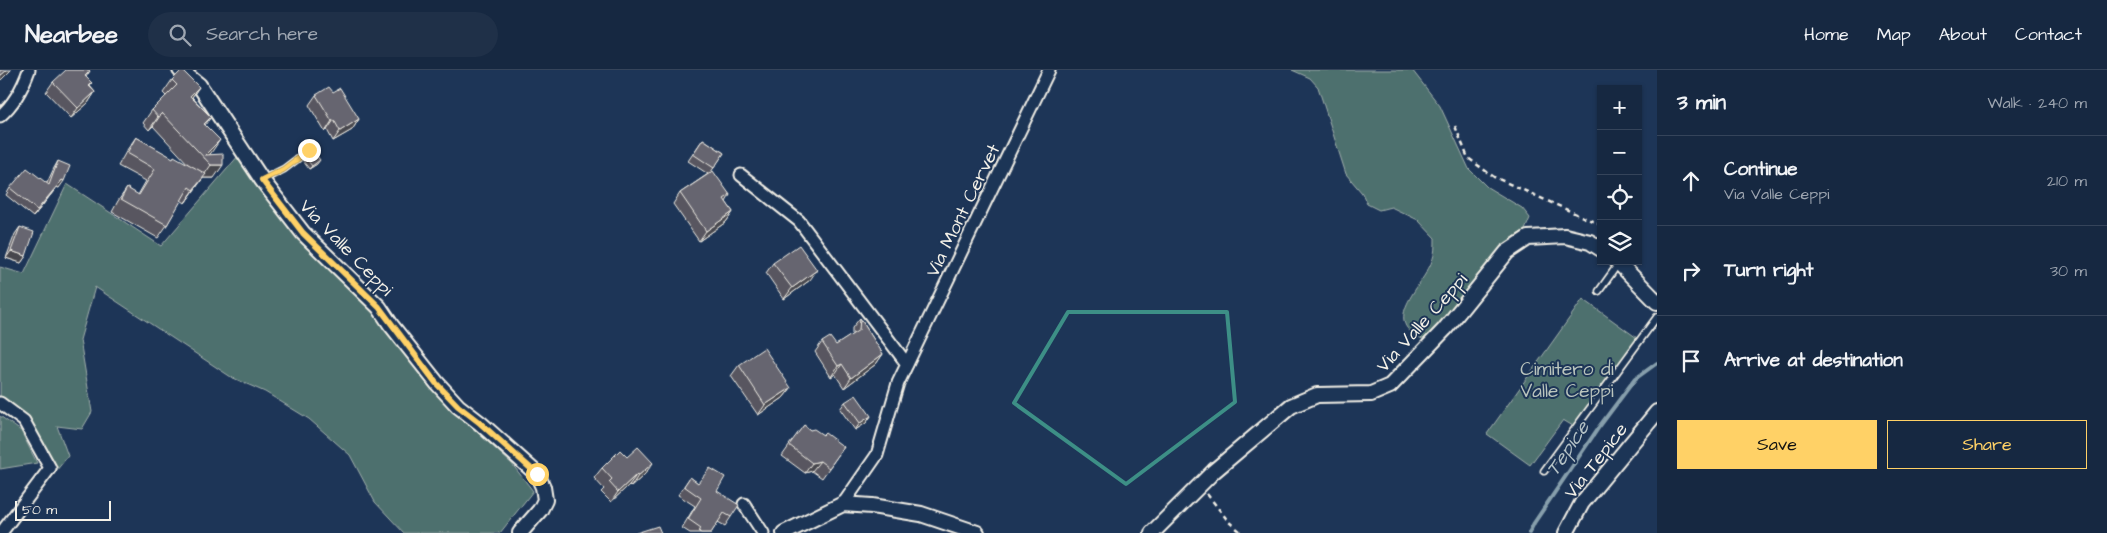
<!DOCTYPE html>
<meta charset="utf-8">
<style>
body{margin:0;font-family:"Architects Daughter",sans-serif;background:#1f3048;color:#f1f3f6}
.controls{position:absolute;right:15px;top:15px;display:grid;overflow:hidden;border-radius:0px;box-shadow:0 1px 4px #0004}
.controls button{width:45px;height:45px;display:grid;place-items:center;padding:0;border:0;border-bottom:1px solid #35445a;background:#162841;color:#f1f3f6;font:25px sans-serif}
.scale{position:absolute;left:15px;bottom:12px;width:96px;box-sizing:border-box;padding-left:5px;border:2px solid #f4f1e8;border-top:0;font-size:14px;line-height:18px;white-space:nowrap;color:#f4f1e8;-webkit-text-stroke:4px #1d3557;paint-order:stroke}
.stop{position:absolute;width:15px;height:15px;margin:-11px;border:4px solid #ffd166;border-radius:50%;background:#fff}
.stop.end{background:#ffd166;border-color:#fff;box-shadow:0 1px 5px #0008}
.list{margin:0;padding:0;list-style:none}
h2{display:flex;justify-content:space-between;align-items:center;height:65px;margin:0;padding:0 20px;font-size:21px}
h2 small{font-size:16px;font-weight:400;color:#9ea6b1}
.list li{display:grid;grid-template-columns:32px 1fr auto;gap:15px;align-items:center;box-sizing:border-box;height:90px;padding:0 20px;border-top:1px solid #35445a}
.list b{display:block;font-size:19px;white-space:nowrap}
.list p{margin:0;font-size:16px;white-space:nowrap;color:#9ea6b1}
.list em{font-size:16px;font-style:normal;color:#9ea6b1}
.actions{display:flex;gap:10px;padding:15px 20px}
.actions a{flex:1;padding:11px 0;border:1px solid #ffd166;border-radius:0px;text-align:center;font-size:18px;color:#ffd166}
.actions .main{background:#ffd166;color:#111}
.icon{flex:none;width:28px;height:28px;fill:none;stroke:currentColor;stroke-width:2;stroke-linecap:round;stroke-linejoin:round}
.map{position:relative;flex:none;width:1657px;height:463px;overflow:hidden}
header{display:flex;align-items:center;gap:30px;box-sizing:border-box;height:70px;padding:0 25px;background:#162841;border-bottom:1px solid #35445a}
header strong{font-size:24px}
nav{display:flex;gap:28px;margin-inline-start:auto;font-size:18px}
.search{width:350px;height:45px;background:#1f3048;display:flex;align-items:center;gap:12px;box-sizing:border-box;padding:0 18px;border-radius:28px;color:#9ea6b1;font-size:19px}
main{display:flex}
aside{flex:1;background:#162841}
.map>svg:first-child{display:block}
.green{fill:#4e6f6e;stroke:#a1b0ab}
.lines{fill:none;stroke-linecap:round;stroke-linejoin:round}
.stream{stroke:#879fac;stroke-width:4}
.service-casing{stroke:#f4f1e8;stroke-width:9}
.minor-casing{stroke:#f4f1e8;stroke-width:15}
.tertiary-casing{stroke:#f4f1e8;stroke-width:18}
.path{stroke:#f4f1e8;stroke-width:2.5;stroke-dasharray:5 4;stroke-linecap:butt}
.service{stroke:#1d3557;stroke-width:5.5}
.minor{stroke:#1d3557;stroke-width:11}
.tertiary{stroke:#1d3557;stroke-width:14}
.wall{fill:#585760;stroke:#f4f1e8}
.shaded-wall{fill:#47474e;stroke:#f4f1e8}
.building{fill:#666570;stroke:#f4f1e8}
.route{stroke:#ffd166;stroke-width:6}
.marked{fill:none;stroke:#3d8f86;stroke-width:4;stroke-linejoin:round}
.labels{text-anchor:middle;stroke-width:4;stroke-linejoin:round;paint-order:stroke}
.street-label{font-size:19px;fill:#f4f1e8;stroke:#1d3557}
.park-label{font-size:19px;fill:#bac4bd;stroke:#1d3557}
.water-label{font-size:20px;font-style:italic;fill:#b4c1c5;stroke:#1d3557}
</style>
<header>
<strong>Nearbee</strong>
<div class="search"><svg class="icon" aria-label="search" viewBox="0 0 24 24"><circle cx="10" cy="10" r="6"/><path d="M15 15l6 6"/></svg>Search here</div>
<nav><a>Home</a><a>Map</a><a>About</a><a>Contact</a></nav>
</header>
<main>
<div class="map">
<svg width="1657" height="463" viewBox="0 0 1657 463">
<rect width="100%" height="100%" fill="#1d3557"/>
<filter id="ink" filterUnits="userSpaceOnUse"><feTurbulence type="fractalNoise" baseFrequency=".02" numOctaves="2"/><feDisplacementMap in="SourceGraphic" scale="10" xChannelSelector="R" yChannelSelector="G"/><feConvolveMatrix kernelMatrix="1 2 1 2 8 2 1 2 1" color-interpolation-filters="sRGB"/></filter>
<g filter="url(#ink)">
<g class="green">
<path d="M1292,0H1412L1440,36L1469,99L1487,117L1522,138L1530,148L1525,160L1514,167L1425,270C1378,252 1422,218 1432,191C1435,184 1435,176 1435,168L1418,150L1391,137L1379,140L1367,134L1362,123L1346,104L1318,17L1310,8Z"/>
<path d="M239,85L373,239L431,317L455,342L512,394L533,421L500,463H404L375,432L350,385L309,349L265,322L231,307L95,217L80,270L92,342L82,359L57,356L68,386L56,401L26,347L0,328V197L24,204L67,114L161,176Z"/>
<path d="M1583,229L1637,268L1573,356L1563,350L1530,395L1487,364Z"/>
<path d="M0,346L21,361L37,393L0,399Z"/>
</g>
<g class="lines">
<path class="stream" d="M1529,463L1534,453L1599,357L1635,309L1657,293"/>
<g class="service-casing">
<g id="service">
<path d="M262,110L284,99L309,80"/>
<path d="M1599,221L1619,193"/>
<path d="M1544,401L1657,247"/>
</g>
</g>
<g class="minor-casing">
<g id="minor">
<path d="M0,46C14,34 23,17 29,0"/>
<path d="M741,105L799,151L907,294"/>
<path d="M0,333L24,351L50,398L1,463"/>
<path d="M744,434L763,463"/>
<path d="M843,434L877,385L898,313L1049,0"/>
</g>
</g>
<g class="tertiary-casing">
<g id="tertiary">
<path d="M180,0L199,15L262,110L303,163L379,237L391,255L437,313L458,336L480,353L537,404L543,417L545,430L540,440L520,463"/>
<path d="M1617,191L1657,232"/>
<path d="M784,463L843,434L872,436L921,444L977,463"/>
<path d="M1152,463L1214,401L1291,336L1317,325L1371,324L1390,316L1445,259L1507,182L1528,168L1565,166L1590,172L1601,179"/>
<path d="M1566,463L1582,433L1657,342"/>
</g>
</g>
<g class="path">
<path d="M1455,56L1468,88L1494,107L1601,155"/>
<path d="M1207,424L1229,452L1242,463"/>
</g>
<use href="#service" class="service"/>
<use href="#minor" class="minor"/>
<use href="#tertiary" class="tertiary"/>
</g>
<g class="wall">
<path d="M90,1L86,7L92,13L90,16L95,22L88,33L71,48L46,22L53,12Z"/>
<path d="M172,10L199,17L192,27L211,47L205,55L211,83L209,85L214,108H203L185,133L181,130L167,155L158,168L112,142L118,131L127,118L138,125L146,111L118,96L127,80L136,67L172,88L189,95L153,56L149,60L143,53L152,40L166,26L163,23Z"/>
<path d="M333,22L359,49L352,60L333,71L327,60L325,62L309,35L316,25Z"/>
<path d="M703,69L724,83L711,102L730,125L726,132L733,142L726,152L699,171L673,134L680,123L708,104L688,91Z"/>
<path d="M305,87L317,94L309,99L303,91Z"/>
<path d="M58,91L59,118L57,117L33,147L6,125L10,118L47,113L54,98Z"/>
<path d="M20,157L26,186L21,193L6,188L15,164Z"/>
<path d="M773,193L810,210L784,229L766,203Z"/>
<path d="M860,248L883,284L876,294L844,318L835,304L831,307L815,282L822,272L836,275L852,265V258Z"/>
<path d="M739,295L791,318L783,328L758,345L731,306Z"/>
<path d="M845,332L871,346L866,353L855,360L840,339Z"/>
<path d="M804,355L810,360L823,365L844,377L822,408L812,401L805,403L782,386Z"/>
<path d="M627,387L645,404L631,417L629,415L611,432L601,422L604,419L594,408L602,398Z"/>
<path d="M690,407L698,413L717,421L731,447L725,456L718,452L711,463H690L682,458L695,436L678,425Z"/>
</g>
<g class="shaded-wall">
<path d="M7,0H11L0,11V6Z"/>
<path d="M199,17L190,30V26Z"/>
<path d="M95,22L88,33L71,48L78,38Z"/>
<path d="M162,43L153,56L149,60L158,47Z"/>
<path d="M359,49L352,60L333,71L340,61Z"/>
<path d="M334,50L327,60L325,62L332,51Z"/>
<path d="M220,70L211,83L205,89V85Z"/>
<path d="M320,90L317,94L309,99L312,96Z"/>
<path d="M211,95H223L214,108H203L185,133Z"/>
<path d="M62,110L64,111L59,118L57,117L33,147Z"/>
<path d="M733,142L726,152L699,171L706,161Z"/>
<path d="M11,181L26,186L21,193L6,188Z"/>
<path d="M817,200L810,210L784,229L792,218Z"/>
<path d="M883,284L876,294L844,318L851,308Z"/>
<path d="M842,294L835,304L831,307L838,296Z"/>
<path d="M791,318L783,328L758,345L765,335Z"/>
<path d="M871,346L866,353L855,360L860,353Z"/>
<path d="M820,391L812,401L805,403L812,393Z"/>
<path d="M653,393L645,404L631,417L638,406Z"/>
<path d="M637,404L629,415L611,432L618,422Z"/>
</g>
<g class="building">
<path d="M0,0H7L0,6Z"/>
<path d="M66,0H89L90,1L85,6L92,13L89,16L95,22L78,38L53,12Z"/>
<path d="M182,0L199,17L190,26L211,47L204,54L220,70L205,85L223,84V95H211L162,43L158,47L152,40L177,15L172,10Z"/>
<path d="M329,17L333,22L340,18L359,49L340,61L334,50L332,51L316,25Z"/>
<path d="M136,67L173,88L174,86L206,104L193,120L189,117L167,155L121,129L127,118L139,125L155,99L127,83Z"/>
<path d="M703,69L724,83L714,98L693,84Z"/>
<path d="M313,81L320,90L312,96L305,87Z"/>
<path d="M58,91L70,96L64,111L62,110L37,140L10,118L27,98L49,115Z"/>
<path d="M713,101L730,125L724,129L733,142L706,161L680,123Z"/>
<path d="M20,157L34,162L26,186L11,181Z"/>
<path d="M799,175L817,200L792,218L773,193Z"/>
<path d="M860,248L883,284L851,308L842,294L838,296L822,272L830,267L836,275L859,260Z"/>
<path d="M764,278L791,318L765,335L739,295Z"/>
<path d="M856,325L871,346L860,353L845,332Z"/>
<path d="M804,355L810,360L814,359L823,365L825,363L844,377L829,398L820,391L812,393L789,375Z"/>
<path d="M638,377L653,393L638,406L637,404L618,422L609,412L612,409L602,398L620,380L627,387Z"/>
<path d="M710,398L725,407L717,421L739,435L731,447L724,443L711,463H701L699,462L701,458L688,449L701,428L684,416L690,407L698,413Z"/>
<path d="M658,456L661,463H636Z"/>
</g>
</g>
<g class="lines" filter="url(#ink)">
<path class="route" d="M309,80L284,99L262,110L303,163L379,237L436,313L458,336L480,353L537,404"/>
</g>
<path class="marked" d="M1068,242H1227L1235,332L1126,414L1014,333Z"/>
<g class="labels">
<g class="street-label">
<text transform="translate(962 140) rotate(-64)" y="7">Via Mont Cervet</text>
<text transform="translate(347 177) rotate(46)" y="7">Via Valle Ceppi</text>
<text transform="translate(1421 252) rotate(-48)" y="7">Via Valle Ceppi</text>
<text transform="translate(1595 390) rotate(-52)" y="7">Via Tepice</text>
</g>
<g class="park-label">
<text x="1567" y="305">Cimitero di<tspan x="1567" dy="22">Valle Ceppi</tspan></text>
</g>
<g class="water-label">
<text transform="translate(1567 378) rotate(-56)" y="7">Tepice</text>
</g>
</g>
</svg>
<div class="controls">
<button>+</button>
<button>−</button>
<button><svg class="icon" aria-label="locate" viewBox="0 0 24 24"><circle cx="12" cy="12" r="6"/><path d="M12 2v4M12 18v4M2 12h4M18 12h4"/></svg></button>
<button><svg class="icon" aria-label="layers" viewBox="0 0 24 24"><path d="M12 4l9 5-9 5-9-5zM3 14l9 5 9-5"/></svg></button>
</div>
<div class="scale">50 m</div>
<div class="stop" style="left:537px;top:404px"></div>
<div class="stop end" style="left:309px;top:80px"></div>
</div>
<aside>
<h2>3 min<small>Walk · 240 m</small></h2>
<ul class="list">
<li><svg class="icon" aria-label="ahead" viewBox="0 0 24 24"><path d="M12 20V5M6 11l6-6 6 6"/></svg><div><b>Continue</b><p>Via Valle Ceppi</p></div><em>210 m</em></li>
<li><svg class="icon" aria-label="right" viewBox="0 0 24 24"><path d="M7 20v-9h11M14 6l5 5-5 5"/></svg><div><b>Turn right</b></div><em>30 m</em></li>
<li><svg class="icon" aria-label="arrive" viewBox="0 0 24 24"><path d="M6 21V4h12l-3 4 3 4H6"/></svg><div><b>Arrive at destination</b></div></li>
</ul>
<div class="actions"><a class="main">Save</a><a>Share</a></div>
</aside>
</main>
